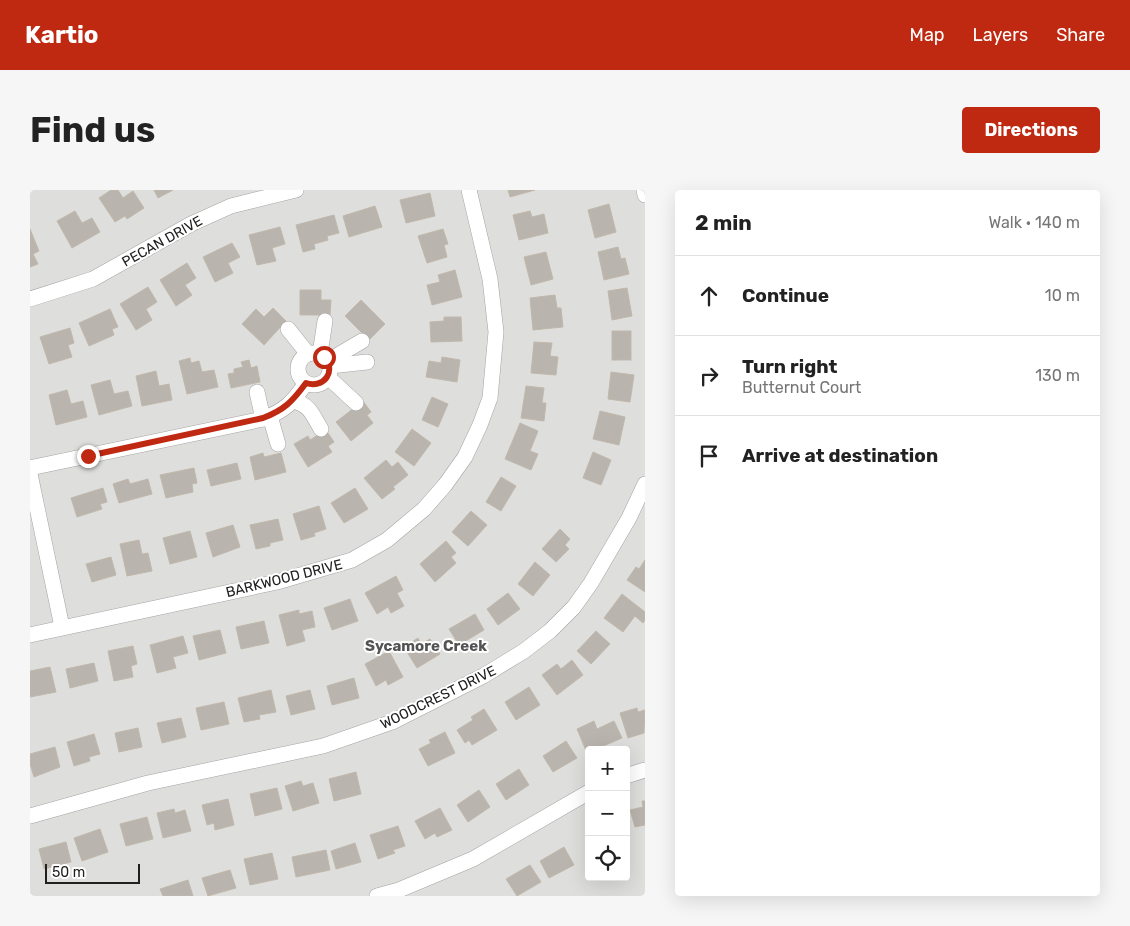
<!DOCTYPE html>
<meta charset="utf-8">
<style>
body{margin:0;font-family:Rubik,sans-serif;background:#f6f6f6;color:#222}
.controls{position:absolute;right:15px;bottom:15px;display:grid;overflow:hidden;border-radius:5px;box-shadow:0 5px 20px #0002}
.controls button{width:45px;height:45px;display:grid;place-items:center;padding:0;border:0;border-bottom:1px solid #e0e0e0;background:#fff;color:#222;font:25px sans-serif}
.scale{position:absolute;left:15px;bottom:12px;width:95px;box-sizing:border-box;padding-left:5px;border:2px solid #202020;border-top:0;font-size:14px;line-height:18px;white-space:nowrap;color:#202020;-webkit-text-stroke:4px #fff;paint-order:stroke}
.stop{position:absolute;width:15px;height:15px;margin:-11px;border:4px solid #c02911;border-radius:50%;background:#fff}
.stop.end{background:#c02911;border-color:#fff;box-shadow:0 1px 5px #0008}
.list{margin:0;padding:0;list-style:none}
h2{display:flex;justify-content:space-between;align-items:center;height:65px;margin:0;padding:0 20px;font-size:21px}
h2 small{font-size:16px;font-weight:400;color:#767676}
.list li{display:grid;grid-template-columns:32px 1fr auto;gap:15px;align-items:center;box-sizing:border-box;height:80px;padding:0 20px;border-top:1px solid #e0e0e0}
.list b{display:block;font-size:19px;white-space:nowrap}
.list p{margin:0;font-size:16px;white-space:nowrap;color:#767676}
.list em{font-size:16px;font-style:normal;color:#767676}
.icon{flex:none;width:28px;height:28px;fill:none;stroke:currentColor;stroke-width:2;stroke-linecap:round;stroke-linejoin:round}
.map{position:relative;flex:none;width:615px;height:706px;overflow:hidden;border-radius:5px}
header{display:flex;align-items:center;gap:30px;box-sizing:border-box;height:70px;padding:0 25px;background:#c02911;color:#fff}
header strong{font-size:24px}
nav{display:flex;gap:28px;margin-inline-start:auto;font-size:18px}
.intro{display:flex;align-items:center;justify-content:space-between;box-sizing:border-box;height:120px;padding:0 30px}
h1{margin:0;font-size:35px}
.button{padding:12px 22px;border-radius:5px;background:#c02911;color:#fff;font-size:18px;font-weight:700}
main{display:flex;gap:30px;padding:0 30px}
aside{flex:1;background:#fff;border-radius:5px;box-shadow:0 5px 20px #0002}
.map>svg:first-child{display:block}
.residential{fill:#dededd;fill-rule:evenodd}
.building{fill:#b9b4ad;stroke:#c1b8ab}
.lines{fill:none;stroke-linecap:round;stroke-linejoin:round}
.minor-casing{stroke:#a4a4a4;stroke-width:16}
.minor{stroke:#fff;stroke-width:15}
.route{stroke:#c02911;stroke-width:6}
.labels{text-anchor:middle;stroke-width:4;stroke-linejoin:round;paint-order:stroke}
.street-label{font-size:14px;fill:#202020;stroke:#fff}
.neighbourhood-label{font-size:15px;font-weight:bold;fill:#535353;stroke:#fff}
</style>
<header>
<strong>Kartio</strong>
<nav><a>Map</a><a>Layers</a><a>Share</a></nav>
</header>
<div class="intro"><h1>Find us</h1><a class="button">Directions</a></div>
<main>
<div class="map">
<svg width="615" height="706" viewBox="0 0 615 706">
<rect width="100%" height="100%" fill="#f0eee8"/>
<path class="residential" d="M0,0H615V706H0ZM559,560H596V687H559Z"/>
<g class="building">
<path d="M81,0H88L93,8L103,1L114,18L97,29L95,26L85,32L69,8Z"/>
<path d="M124,0H143L128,8Z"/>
<path d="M478,0H505L480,7Z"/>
<path d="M400,3L405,26L376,33L370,10Z"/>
<path d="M579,14L586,42L565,48L558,20Z"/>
<path d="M345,16L352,37L319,47L313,26Z"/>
<path d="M45,21L52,33L62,28L70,42L42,58L27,31Z"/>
<path d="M500,21L502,27L514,24L518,43L489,50L483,25Z"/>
<path d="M304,25L309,43L297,46L298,50L284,54L285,59L273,62L266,35Z"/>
<path d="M250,37L255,54L242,58L246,71L227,75L219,45Z"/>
<path d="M0,39L9,61L3,64L8,74L0,77Z"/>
<path d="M413,39L418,54L414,55L417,67L397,73L388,46Z"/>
<path d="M202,53L210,67L198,73L203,83L185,92L173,67Z"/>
<path d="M588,57L591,69L595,68L599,84L574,90L568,62Z"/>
<path d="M516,62L523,89L501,95L494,67Z"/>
<path d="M157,73L166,88L155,95L162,105L146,116L130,90Z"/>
<path d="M425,80L432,107L402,115L397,95L410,92L408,85Z"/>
<path d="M118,97L127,112L116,119L122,130L106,140L90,114Z"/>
<path d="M597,98L602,126L582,130L578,101Z"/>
<path d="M270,100H291V110H301L300,125H270Z"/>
<path d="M525,105L527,118H531L533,137L503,140L500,108Z"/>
<path d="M331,110L355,134L339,150L315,126Z"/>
<path d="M243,118L256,131L234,155L212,134L226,119L234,127Z"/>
<path d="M80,119L88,137L82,139L84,145L59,156L49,133Z"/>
<path d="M414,127H431L432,151L401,152L400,132L414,131Z"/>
<path d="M40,138L44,153L38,155L42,167L19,174L10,147Z"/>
<rect x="582" y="141" width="19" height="29"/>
<path d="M504,152L522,153L520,166L528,167L526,185L501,183Z"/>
<path d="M412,167L430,170L427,192L396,187L399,171L411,173Z"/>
<path d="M160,168L161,173L169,171L172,182L184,180L188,197L157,204L149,171Z"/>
<path d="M219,170L221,178L227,176L230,192L201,198L198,184L204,183V179L213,177L211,172Z"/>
<path d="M126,181L129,196L139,194L142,210L112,216L106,186Z"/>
<path d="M581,182L604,185L600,212L578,209Z"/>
<path d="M80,190L84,204L98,201L102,216L69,225L61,195Z"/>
<path d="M496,196L514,198L512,213H516L514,231L491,228Z"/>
<path d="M37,200L41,214L53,211L57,227L26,235L19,205Z"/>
<path d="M402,207L418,214L408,237L392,230Z"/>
<path d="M333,211L341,222L337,225L343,233L321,251L306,232Z"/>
<path d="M570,221L595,227L589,255L563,249Z"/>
<path d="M490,233L508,241L500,261L508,264L501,280L475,269Z"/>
<path d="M382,239L401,253L384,276L365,262Z"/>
<path d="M296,240L304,252L298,256L302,262L278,277L264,254L278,246L280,250Z"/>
<path d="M563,262L581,270L571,295L553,288Z"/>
<path d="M233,263L234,267L251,263L256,282L225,290L220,267Z"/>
<path d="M356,270L362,277L368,272L378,285L363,297L365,299L352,309L334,288Z"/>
<path d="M207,273L211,289L181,296L177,280Z"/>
<path d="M164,278L167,293L162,294L163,302L136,308L130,285Z"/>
<path d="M471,287L486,296L471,321L456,312Z"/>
<path d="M98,289L100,294L118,289L122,304L89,313L83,294Z"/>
<path d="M73,298L77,312L70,314L72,319L47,327L41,308Z"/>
<path d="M325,298L338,319L314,333L301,313Z"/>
<path d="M289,316L296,339L284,343L285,346L271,350L263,324Z"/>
<path d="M441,321L457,335L438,356L422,342Z"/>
<path d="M248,329L253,350L240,353V356L226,359L220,335Z"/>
<path d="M203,335L210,357L183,367L176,343Z"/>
<path d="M530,339L540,349L535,355L539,359L526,372L512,359Z"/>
<path d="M160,341L167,367L140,374L133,348Z"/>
<path d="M109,350L112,364L118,363L122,381L97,386L90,354Z"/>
<path d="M416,351L426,363L421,367L426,373L405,392L390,374Z"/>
<path d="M81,367L86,385L62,392L56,374Z"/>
<path d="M615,370V402L597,390L606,377L609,379Z"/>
<path d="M505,372L520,385L503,406L488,394Z"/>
<path d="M366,386L373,400L367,403L374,416L361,423L358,417L347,424L335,403Z"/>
<path d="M478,403L490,419L468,435L457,419Z"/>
<path d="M592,404L615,422V430L613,433L605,426L593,442L574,428Z"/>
<path d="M320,409L328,431L302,440L294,418Z"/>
<path d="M269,420V424L282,421L285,437L272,440L275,451L257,456L249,425Z"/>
<path d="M445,424L454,440L429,455L419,439Z"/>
<path d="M234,431L239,453L211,459L206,437Z"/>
<path d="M190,440L196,463L169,470L163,446Z"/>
<path d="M566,441L580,454L561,474L547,461Z"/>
<path d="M153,446L158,463L143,467L146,478L127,483L120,455Z"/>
<path d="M388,448L391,454L400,449L410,464L387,478L374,457Z"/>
<path d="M103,456L107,474L101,476L103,487L84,491L78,461Z"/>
<path d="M359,461L373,487L358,495L356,490L346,496L335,474Z"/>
<path d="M542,470L553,485L527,505L512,485L527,474L531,479Z"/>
<path d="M64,473L68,491L40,498L36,479Z"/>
<path d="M20,477L26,502L0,507V481Z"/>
<path d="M324,488L329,508L302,515L297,496Z"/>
<path d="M499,497L510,515L486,530L475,512Z"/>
<path d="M241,500L246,522L229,525L230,529L214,532L208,508Z"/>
<path d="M280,500L285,519L261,525L256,506Z"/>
<path d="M194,512L199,534L171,540L166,518Z"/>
<path d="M607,518L608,522L615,520L614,543L598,548L590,523Z"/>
<path d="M454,519L467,540L442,555L439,550L435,553L427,540L443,530L441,527Z"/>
<path d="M151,528L156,547L132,553L127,533Z"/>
<path d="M564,531L567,539L584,531L592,548L564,560H559L557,563L547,539Z"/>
<path d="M108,538L112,557L89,562L85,543Z"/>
<path d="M415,542L425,563L398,576L389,559L401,553L399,550Z"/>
<path d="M64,544L70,564L59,567L60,571L44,576L37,552Z"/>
<path d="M536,551L547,568L523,582L513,566Z"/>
<path d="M25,557L30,577L4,587L0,574V564Z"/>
<path d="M489,579L499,595L476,610L466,594Z"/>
<path d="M326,582L331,604L304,611L299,589Z"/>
<path d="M271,591L273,596L283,593L289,613L263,621L255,596Z"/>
<path d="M247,598L252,619L225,626L220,604Z"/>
<path d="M449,600L460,617L438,632L427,615Z"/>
<path d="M198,609L204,635L185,640L184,633L177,635L172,615Z"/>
<path d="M612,611H615V635L605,637L600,620L613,617Z"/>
<path d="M410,618L422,640L407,647L405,643L395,649L385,631Z"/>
<path d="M144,619L145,623L155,620L161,641L133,648L127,623Z"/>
<path d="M117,627L123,649L96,656L90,634Z"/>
<path d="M368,636L375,656L363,660L365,663L348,669L340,645Z"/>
<path d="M70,639L78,662L52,671L44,648Z"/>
<path d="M36,652L41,672L14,679L9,659Z"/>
<path d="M325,653L331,672L306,679L301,661Z"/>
<path d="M534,657L544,675L519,688L510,671Z"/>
<path d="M296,660L300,680L266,687L262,667Z"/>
<path d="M242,663L248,689L220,695L214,669Z"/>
<path d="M500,675L511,692L487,706L476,689Z"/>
<path d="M200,680L206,698L178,706L172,688Z"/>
<path d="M158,690L163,706H133L130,699Z"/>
</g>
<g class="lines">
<g class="minor-casing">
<g id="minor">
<path d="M614,0L615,5"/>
<path d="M0,109L63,89L161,34L201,16L266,0"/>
<path d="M258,139L278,164"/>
<circle cx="284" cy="179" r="16"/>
<path d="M290,164L295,131"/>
<path d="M298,171L332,151"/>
<path d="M300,176L337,172"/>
<path d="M298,187L326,213"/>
<path d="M227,202L233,229"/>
<path d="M263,211C280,214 283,226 291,239"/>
<path d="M240,226L248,254"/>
<path d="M0,278L233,229C256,220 262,213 276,193"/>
<path d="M0,284L32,437"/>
<path d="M0,445L247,392L322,370L357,350L394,319L415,295L435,267L450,235L460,208L466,142L460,89L439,0"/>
<path d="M596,586L615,580"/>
<path d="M0,626L118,593L293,556L362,532L453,486L494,461L520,441L544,417L561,393L599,328L615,294"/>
<path d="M347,706L369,700L443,669L559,602"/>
</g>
</g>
<use href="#minor" class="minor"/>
</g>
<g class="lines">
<path class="route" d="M58,266L233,228C254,220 262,212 276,193C294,199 307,181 294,167"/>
</g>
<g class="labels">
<g class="street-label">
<text transform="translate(132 51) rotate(-29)" y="5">PECAN DRIVE</text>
<text transform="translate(254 388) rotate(-14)" y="5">BARKWOOD DRIVE</text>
<text transform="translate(408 507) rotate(-26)" y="5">WOODCREST DRIVE</text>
</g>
<g class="neighbourhood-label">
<text x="396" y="461">Sycamore Creek</text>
</g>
</g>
</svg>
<div class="controls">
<button>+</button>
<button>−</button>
<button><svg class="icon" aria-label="locate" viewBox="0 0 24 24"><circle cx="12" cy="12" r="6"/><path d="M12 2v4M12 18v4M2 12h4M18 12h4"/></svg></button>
</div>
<div class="scale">50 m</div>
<div class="stop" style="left:294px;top:167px"></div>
<div class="stop end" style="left:58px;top:266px"></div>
</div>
<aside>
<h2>2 min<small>Walk · 140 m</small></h2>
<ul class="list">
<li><svg class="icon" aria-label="ahead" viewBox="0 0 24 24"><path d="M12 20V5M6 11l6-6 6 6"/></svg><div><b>Continue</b></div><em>10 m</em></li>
<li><svg class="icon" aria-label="right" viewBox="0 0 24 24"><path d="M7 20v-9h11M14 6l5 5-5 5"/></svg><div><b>Turn right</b><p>Butternut Court</p></div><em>130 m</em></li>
<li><svg class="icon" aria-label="arrive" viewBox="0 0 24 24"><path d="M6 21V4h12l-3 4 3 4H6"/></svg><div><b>Arrive at destination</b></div></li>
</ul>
</aside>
</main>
